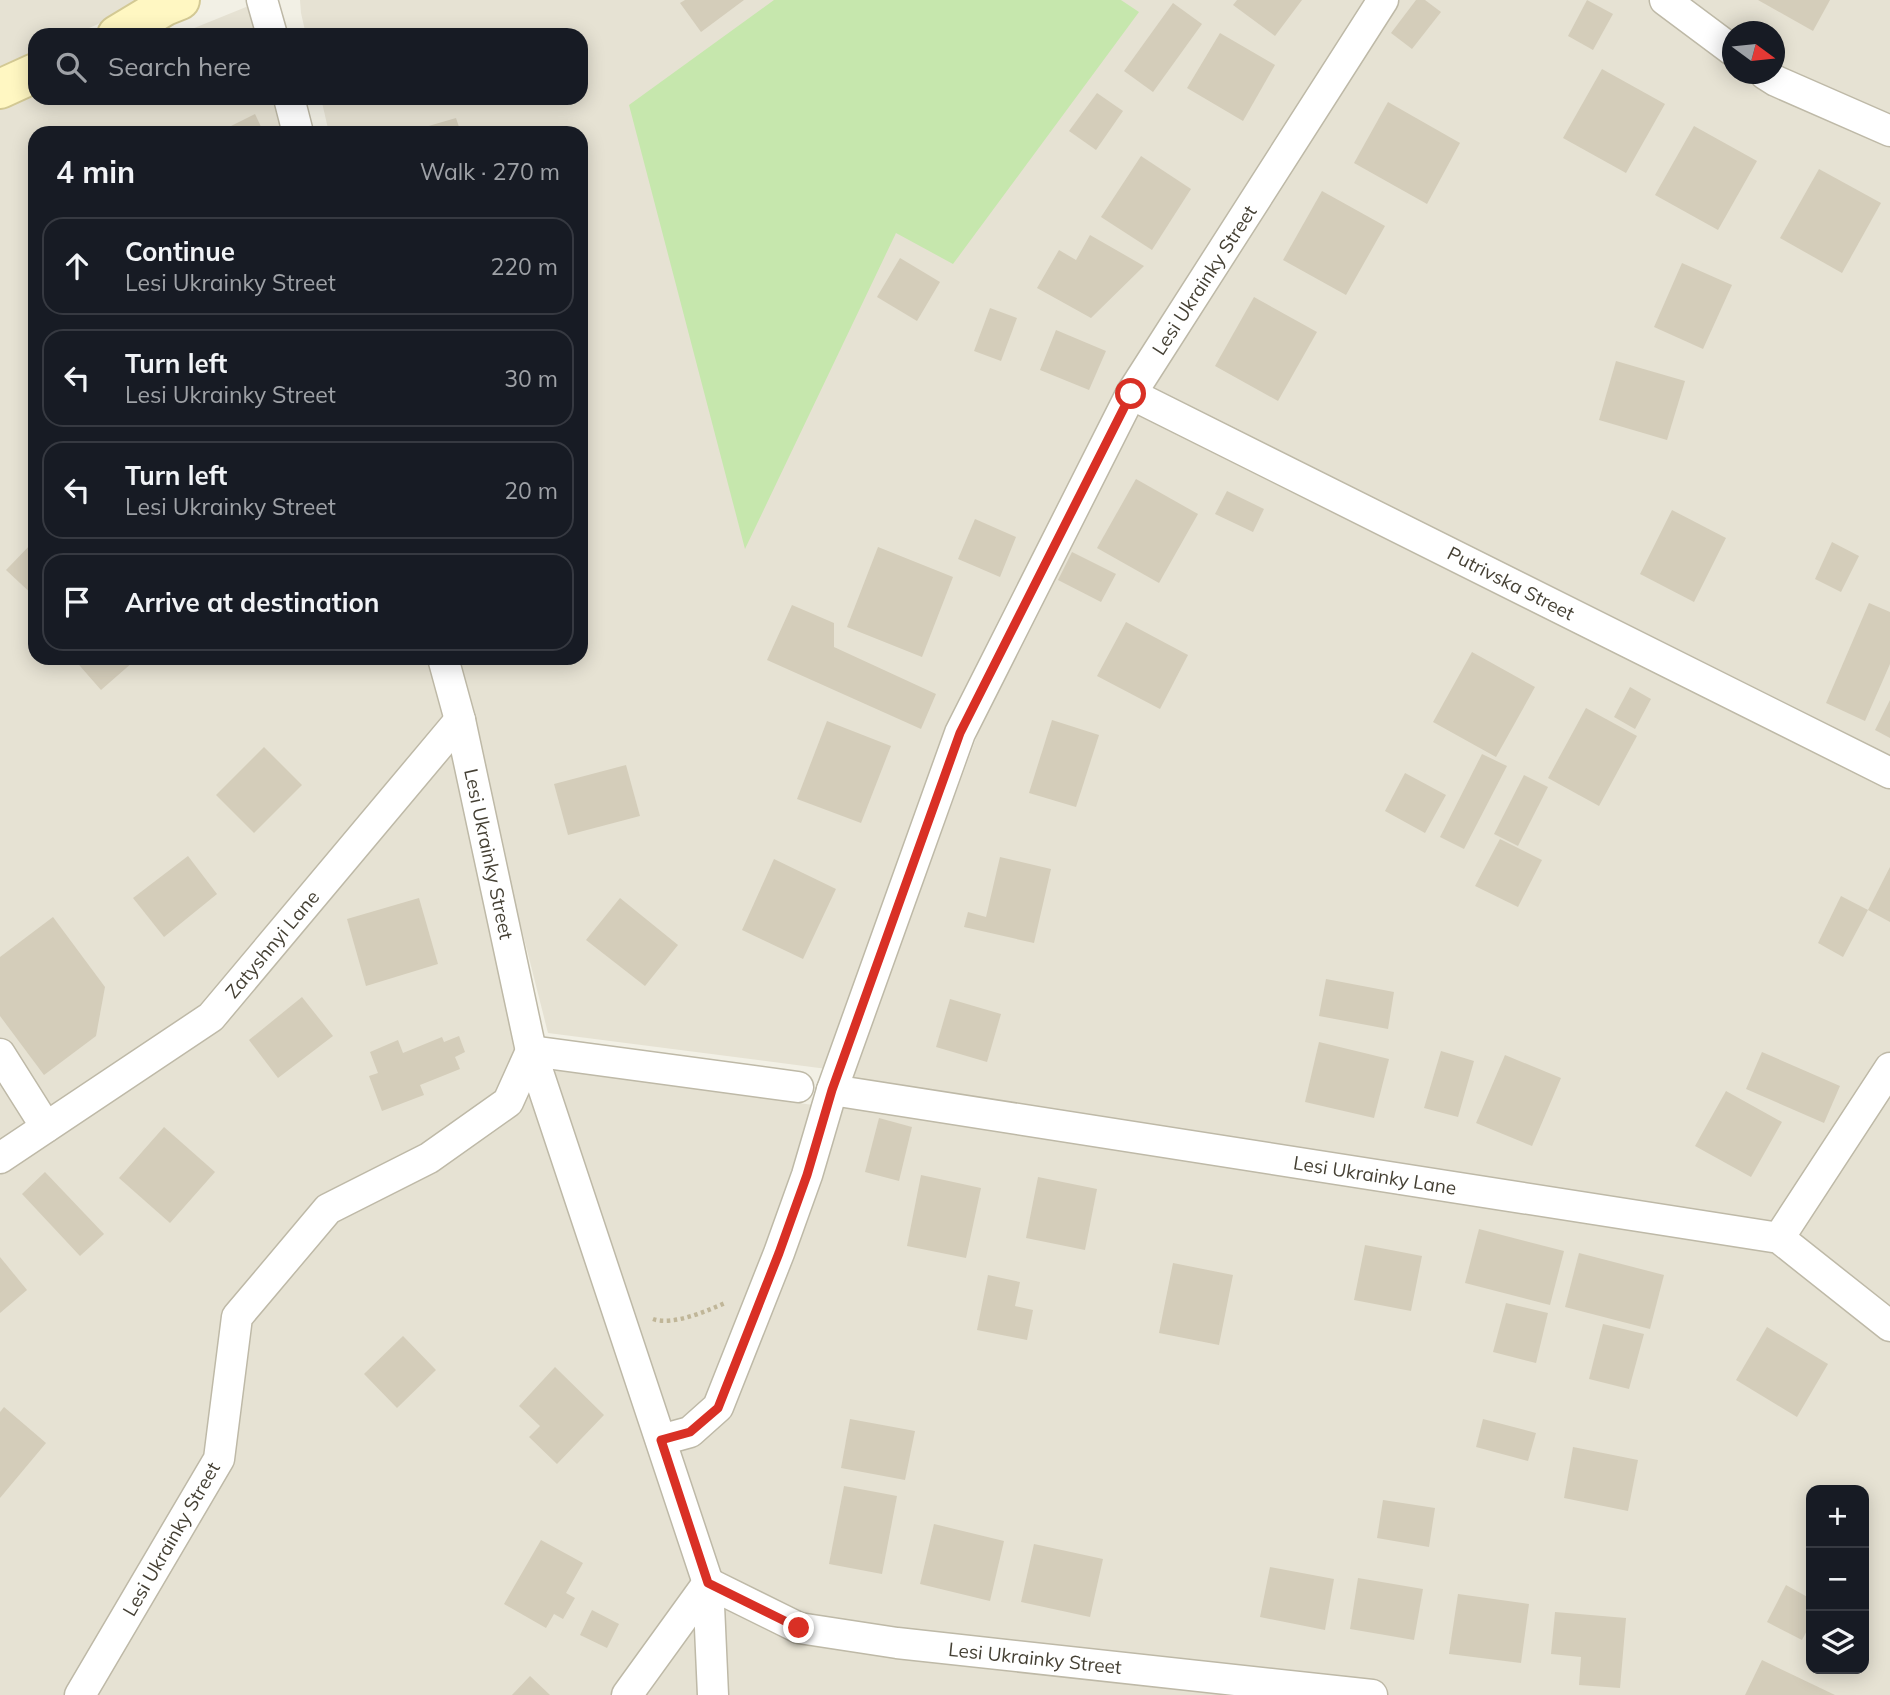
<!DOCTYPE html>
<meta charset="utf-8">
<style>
body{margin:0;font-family:Mulish,sans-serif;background:#20242c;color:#f1f3f6}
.controls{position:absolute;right:21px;bottom:21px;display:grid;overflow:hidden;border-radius:14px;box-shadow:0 4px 18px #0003}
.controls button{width:63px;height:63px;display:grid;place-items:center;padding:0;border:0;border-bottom:2px solid #363941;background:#171b24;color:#f1f3f6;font:35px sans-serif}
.compass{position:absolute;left:1722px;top:21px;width:63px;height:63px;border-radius:50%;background:#171b24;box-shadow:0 4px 18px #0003;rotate:105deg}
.stop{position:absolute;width:21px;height:21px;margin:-16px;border:5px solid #d93025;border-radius:50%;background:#fff}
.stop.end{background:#d93025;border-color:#fff;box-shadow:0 2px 7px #0008}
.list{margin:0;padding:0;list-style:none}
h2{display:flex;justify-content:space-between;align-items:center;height:91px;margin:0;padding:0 28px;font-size:30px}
h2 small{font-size:23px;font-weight:400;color:#9ea1a6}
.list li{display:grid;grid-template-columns:46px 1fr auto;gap:21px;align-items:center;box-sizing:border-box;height:98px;margin:0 14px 14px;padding:0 14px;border:2px solid #363941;border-radius:21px}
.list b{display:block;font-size:26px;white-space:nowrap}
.list p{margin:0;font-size:23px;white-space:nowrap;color:#9ea1a6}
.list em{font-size:23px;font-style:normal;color:#9ea1a6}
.icon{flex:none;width:38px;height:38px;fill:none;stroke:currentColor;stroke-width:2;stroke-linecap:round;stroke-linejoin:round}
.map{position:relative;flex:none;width:1890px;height:1695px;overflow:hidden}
.search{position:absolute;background:#171b24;box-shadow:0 4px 18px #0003;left:28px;top:28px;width:560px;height:77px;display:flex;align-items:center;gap:18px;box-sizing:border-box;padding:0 24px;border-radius:21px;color:#9ea1a6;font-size:26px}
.panel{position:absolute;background:#171b24;box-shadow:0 4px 18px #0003;left:28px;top:126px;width:560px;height:539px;border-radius:21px}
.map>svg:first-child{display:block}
.residential{fill:#e6e2d3;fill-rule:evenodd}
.green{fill:#c6e7ad}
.building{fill:#d4cdba}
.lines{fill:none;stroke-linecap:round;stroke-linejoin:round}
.street-casing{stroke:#beb9a7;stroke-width:33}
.secondary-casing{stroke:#d3c994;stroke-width:42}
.path{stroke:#c0b698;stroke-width:4.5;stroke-dasharray:3.5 3.5;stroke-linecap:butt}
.street{stroke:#fff;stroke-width:30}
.secondary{stroke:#fff7c2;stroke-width:38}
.route{stroke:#d93025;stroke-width:9}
.labels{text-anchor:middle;stroke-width:6;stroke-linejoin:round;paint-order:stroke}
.street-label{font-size:19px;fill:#454034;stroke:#fff}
</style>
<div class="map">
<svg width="1890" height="1695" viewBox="0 0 1890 1695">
<rect width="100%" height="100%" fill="#f2f0e5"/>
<g class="residential">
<path d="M0,0H142L96,25L73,35H35V52L0,67Z"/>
<path d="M300,0H1367L1122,382L827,1069L548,1033L453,658H581V133H329L321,98H581V35H306L301,13Z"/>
<path d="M1398,0H1890V1695H0V107L35,93V98H276L286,133H35V658H428L449,734L529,1063L840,1109L978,733L1140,398ZM1732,32H1774V74H1732ZM1811,1490H1864V1669H1811Z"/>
<path d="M251,5L259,35H177Z"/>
</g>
<path class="green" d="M774,0H1121L1139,12L953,264L896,233L745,549L629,105Z"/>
<g class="building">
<path d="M685,0H744L701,32L680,3Z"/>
<path d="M1237,0H1302L1275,36L1233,5Z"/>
<path d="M1416,0H1425L1441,12L1412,49L1391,33Z"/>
<path d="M1587,0L1613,14L1593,50L1568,36Z"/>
<path d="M1758,0H1830L1813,31Z"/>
<path d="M1173,3L1202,24L1153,92L1124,71Z"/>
<path d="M1220,33L1275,65L1243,121L1187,88Z"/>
<path d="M1602,69L1665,104L1626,173L1563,138Z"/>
<path d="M1097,93L1123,111L1096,150L1069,131Z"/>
<path d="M1388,102L1460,143L1427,204L1354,163Z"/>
<path d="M255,114L264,133H217Z"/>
<path d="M456,118L461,133H408V132Z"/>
<path d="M1694,126L1757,161L1718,230L1655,195Z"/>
<path d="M1141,156L1191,189L1152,250L1101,217Z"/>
<path d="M1819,169L1881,203L1842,273L1780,238Z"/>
<path d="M1322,191L1385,226L1346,295L1283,260Z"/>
<path d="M1090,235L1144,266L1091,318L1037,288L1059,250L1076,260Z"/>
<path d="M900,258L940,282L917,321L877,297Z"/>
<path d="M1682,263L1732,285L1703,349L1654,327Z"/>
<path d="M1254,297L1317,332L1278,401L1215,366Z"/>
<path d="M990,308L1017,318L1001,361L974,351Z"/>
<path d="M1056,330L1106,351L1089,390L1040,370Z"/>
<path d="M1616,361L1685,381L1667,440L1599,420Z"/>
<path d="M1136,479L1198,514L1159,583L1097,548Z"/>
<path d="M1227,491L1264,509L1253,532L1215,514Z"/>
<path d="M1672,510L1726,538L1694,602L1640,574Z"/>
<path d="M975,519L1016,537L1000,577L958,559Z"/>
<path d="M35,540V597L6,570Z"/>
<path d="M1832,542L1859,556L1841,592L1815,579Z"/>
<path d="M878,547L953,577L922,657L847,627Z"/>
<path d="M1072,552L1116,574L1101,602L1058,580Z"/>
<path d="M1869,603L1890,612V664L1865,721L1826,703Z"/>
<path d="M792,605L834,623V647L936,694L921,729L767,660Z"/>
<path d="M1126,622L1188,655L1160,709L1097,676Z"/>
<path d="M1472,652L1535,687L1496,757L1433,722Z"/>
<path d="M73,658H129L133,662L101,690Z"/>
<path d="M1630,687L1651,699L1635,729L1614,717Z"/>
<path d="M1890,700V738L1875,730Z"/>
<path d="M1586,708L1637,736L1599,806L1548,778Z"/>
<path d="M1052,720L1099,735L1076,807L1029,793Z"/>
<path d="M827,721L891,746L861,823L797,799Z"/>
<path d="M264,747L302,785L254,833L216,795Z"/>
<path d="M1482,754L1507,766L1464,849L1440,837Z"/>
<path d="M626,765L640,816L568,835L554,784Z"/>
<path d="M1405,773L1446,795L1425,833L1385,811Z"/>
<path d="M1524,775L1548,787L1518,846L1494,834Z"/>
<path d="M1500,839L1542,860L1518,907L1475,886Z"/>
<path d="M188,856L217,894L164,937L133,898Z"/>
<path d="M1000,857L1051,869L1034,943L964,927L968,912L986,917Z"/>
<path d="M774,859L836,889L803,959L742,930Z"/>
<path d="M1890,867V922L1868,910Z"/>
<path d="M1841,896L1868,910L1843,957L1818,943Z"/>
<path d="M419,898L438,964L366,986L347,919Z"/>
<path d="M620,898L678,945L645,986L586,940Z"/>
<path d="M53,917L105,987L96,1036L44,1075L0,1016V957Z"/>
<path d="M1326,979L1394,992L1388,1029L1319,1016Z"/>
<path d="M302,997L333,1036L278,1078L249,1040Z"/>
<path d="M950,999L1001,1014L987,1062L936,1047Z"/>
<path d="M459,1036L465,1052L455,1057L460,1069L420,1085L424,1095L382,1111L369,1076L378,1073L370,1052L398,1040L403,1053L442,1037L444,1042Z"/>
<path d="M1319,1042L1389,1059L1374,1118L1305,1102Z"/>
<path d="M1441,1051L1474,1061L1458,1117L1424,1108Z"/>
<path d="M1762,1052L1840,1086L1824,1123L1746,1089Z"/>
<path d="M1505,1055L1561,1078L1532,1146L1476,1123Z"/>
<path d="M1726,1091L1782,1122L1751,1177L1695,1146Z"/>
<path d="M879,1118L912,1127L899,1181L865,1172Z"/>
<path d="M164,1127L215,1172L170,1223L119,1178Z"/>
<path d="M45,1172L104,1234L80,1256L22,1194Z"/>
<path d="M921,1175L981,1188L966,1258L907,1246Z"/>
<path d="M1038,1177L1097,1189L1085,1250L1026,1238Z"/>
<path d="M1479,1229L1564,1251L1550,1305L1465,1283Z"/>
<path d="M1365,1245L1422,1256L1411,1311L1354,1300Z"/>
<path d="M1579,1253L1664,1275L1650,1329L1565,1307Z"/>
<path d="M0,1257L27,1290L0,1313Z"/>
<path d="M1173,1263L1233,1275L1219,1345L1159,1333Z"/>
<path d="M988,1275L1020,1282L1015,1306L1033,1310L1027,1340L977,1330Z"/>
<path d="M1506,1303L1548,1313L1536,1363L1493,1352Z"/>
<path d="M1603,1324L1644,1334L1629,1389L1589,1379Z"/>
<path d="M1767,1327L1828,1364L1797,1417L1736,1380Z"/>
<path d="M403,1336L436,1370L397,1408L364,1374Z"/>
<path d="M555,1367L604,1415L557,1464L529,1437L540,1426L519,1406Z"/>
<path d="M4,1407L46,1443L0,1498V1412Z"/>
<path d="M850,1419L915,1431L905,1480L841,1468Z"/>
<path d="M1483,1419L1536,1433L1528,1461L1476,1447Z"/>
<path d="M1573,1447L1638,1460L1628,1511L1564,1498Z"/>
<path d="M844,1486L897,1496L882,1574L829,1564Z"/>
<path d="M1383,1500L1435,1508L1429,1547L1377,1538Z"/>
<path d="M934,1524L1004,1541L990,1601L920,1584Z"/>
<path d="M541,1540L583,1563L566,1593L575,1598L563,1619L554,1614L546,1628L504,1604Z"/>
<path d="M1034,1544L1103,1559L1090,1617L1021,1602Z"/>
<path d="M1270,1567L1334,1579L1325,1630L1260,1617Z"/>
<path d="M1358,1578L1423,1589L1414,1640L1350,1629Z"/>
<path d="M1786,1585L1811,1599V1623L1802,1640L1767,1622Z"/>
<path d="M1458,1594L1529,1604L1521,1663L1449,1654Z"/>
<path d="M592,1610L619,1624L607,1648L580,1635Z"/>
<path d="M1555,1612L1626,1618L1620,1688L1579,1685L1581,1657L1551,1654Z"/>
<path d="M1762,1660L1835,1695H1745Z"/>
<path d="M530,1676L550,1695H512Z"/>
</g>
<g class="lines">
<g class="street-casing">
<g id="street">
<path d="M262,0L272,35"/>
<path d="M1665,0L1732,50"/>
<path d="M1765,74L1776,81L1890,131"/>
<path d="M289,98L298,133"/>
<path d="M1131,394L1890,773"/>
<path d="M443,658L460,720L531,1051L708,1583L713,1695"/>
<path d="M531,1051L798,1087"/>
<path d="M0,1054L46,1127"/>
<path d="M832,1090L1779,1238L1890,1326"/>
<path d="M0,1158L211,1017L460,720"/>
<path d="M1779,1238L1890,1068"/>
<path d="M661,1440L690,1432L718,1407L779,1253L807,1175L832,1090L960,733L1131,394L1383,0"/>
<path d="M80,1695L219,1459L237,1317L328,1209L429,1158L508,1102L531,1051"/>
<path d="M627,1695L708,1583L799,1628L897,1643L1372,1695"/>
</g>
</g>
<g class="secondary-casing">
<g id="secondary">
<path d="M117,35L165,6L180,0"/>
<path d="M0,89L35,73"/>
</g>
</g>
<path class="path" d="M653,1319C672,1326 707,1311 725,1303"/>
<use href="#street" class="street"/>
<use href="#secondary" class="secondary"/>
</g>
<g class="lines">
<path class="route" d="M799,1628L708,1583L661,1440L690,1432L718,1408L779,1253L807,1175L832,1090L960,733L1131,394"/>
</g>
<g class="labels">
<g class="street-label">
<text transform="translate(1204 280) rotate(-57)" y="7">Lesi Ukrainky Street</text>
<text transform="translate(1511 583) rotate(27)" y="7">Putrivska Street</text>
<text transform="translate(489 854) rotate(78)" y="7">Lesi Ukrainky Street</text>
<text transform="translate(272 944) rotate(-50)" y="7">Zatyshnyi Lane</text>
<text transform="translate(1375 1175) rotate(9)" y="7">Lesi Ukrainky Lane</text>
<text transform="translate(171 1539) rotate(-60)" y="7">Lesi Ukrainky Street</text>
<text transform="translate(1035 1658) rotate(6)" y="7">Lesi Ukrainky Street</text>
</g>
</g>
</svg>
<div class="controls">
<button>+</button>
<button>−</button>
<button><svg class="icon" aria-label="layers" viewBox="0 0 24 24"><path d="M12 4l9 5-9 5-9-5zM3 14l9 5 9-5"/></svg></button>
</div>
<svg class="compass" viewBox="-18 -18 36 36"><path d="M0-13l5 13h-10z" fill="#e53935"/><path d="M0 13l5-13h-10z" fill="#9ea1a6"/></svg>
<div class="stop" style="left:1131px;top:394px"></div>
<div class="stop end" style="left:799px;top:1628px"></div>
<div class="search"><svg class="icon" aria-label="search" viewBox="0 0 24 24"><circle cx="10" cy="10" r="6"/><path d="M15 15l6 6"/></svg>Search here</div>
<section class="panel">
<h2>4 min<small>Walk · 270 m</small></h2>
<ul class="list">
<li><svg class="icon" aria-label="ahead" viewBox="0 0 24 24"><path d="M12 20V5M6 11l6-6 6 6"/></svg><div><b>Continue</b><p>Lesi Ukrainky Street</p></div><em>220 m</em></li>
<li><svg class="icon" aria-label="left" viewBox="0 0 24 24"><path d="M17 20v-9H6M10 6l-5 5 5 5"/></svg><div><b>Turn left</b><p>Lesi Ukrainky Street</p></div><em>30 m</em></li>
<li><svg class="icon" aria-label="left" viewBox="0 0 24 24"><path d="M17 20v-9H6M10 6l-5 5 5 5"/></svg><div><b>Turn left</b><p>Lesi Ukrainky Street</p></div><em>20 m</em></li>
<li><svg class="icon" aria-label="arrive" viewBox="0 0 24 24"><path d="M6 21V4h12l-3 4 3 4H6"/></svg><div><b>Arrive at destination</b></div></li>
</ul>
</section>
</div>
